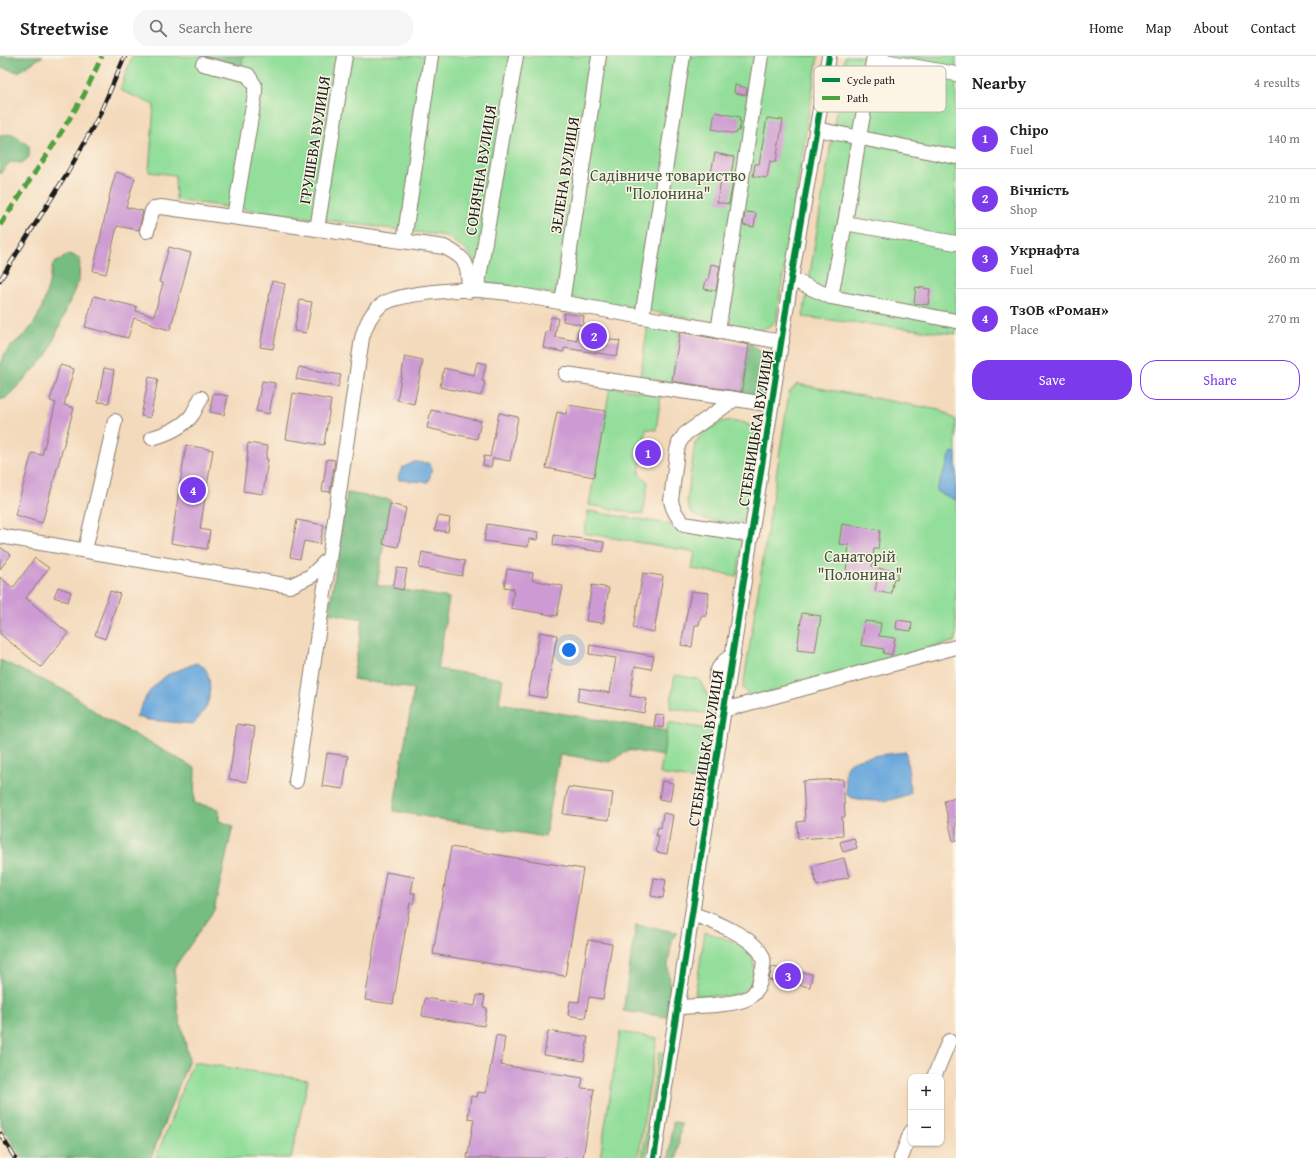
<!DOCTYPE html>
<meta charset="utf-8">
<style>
body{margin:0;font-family:"Gentium Book Plus",serif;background:#f6f6f6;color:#222}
.controls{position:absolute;right:12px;bottom:12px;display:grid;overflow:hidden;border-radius:8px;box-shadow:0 1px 3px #0004}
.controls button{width:36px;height:36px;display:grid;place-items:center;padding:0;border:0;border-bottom:1px solid #e0e0e0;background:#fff;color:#222;font:20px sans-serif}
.you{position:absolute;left:569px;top:594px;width:14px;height:14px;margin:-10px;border:3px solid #fff;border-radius:50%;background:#1a73e8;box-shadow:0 0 0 6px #1a73e833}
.badge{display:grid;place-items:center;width:26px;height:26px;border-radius:50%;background:#7c3aed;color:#fff;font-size:13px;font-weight:700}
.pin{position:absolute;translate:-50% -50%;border:2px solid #fff;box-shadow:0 1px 4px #0006}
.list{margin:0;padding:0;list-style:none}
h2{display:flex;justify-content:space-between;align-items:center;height:52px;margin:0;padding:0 16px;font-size:17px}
h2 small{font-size:13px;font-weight:400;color:#767676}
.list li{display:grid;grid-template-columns:26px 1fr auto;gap:12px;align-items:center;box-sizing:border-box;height:60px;padding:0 16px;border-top:1px solid #e0e0e0}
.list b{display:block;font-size:15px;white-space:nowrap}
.list p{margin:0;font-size:13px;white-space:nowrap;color:#767676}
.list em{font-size:13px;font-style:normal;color:#767676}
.actions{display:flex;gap:8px;padding:12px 16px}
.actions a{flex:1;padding:9px 0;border:1px solid #7c3aed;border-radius:16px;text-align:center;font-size:14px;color:#7c3aed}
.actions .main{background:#7c3aed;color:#fff}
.icon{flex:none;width:22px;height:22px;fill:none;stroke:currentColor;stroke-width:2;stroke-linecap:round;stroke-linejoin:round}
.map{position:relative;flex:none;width:956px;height:1102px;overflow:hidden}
header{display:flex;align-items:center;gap:24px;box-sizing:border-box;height:56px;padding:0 20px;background:#fff;border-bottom:1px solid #e0e0e0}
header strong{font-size:19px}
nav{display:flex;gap:22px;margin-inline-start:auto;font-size:14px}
.search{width:280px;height:36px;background:#f6f6f6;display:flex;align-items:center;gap:10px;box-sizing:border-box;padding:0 14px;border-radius:16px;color:#767676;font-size:15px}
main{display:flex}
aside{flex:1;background:#fff}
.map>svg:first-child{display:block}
.green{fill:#93de9a;stroke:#587d5b}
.forest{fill:#76bd82;stroke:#496c4f}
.water{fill:#6ba8dc;stroke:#44627c}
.building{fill:#cd9ad3}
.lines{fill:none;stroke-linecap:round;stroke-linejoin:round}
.minor-casing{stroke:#887b6c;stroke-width:16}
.minor{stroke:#fff;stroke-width:14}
.rail-casing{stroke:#1c1c1c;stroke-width:4.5}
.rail{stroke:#fcf5e5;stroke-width:3;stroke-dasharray:9;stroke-linecap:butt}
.quiet{stroke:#4fa141;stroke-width:5;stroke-dasharray:10 5;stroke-linecap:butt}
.cycleway-casing{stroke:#fcf5e5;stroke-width:8}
.cycleway{stroke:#00873e;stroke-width:6}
.labels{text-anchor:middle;stroke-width:3;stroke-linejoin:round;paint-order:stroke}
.street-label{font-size:16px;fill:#1c1c1c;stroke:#fcf5e5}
.park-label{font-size:16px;fill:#405642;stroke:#fcf5e5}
.key{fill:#fcf5e5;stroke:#b9b4a9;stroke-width:1}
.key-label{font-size:11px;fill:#1c1c1c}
</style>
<header>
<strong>Streetwise</strong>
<div class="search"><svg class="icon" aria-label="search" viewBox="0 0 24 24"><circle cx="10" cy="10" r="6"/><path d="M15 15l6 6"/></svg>Search here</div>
<nav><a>Home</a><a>Map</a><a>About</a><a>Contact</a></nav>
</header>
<main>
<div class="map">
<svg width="956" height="1102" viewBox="0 0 956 1102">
<rect width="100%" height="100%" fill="#fcf5e5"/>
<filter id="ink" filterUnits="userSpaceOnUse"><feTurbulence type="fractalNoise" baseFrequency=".025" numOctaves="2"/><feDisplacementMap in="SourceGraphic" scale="8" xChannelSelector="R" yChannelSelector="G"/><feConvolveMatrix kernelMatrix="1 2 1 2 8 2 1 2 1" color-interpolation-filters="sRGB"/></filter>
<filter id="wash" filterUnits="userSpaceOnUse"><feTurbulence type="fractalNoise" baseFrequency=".012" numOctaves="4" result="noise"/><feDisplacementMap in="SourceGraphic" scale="16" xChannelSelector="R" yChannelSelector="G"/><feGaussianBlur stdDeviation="0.9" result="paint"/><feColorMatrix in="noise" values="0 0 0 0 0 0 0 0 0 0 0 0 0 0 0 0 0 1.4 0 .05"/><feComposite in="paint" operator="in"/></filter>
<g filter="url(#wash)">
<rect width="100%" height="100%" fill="#f4dabc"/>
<g class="green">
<path d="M132,0H818L776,264C771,271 766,272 757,274L472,224V201L466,194L446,180L176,144L175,119L149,116L154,49L120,34Z"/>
<path d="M845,0H956V278L803,261Z"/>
<path d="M648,268L680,274L671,327L640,322Z"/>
<path d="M797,328L939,354L956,364V585L751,641L743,632L789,337Z"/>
<path d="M610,331L661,339L656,374L646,373L639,418L648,426L643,458L589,449Z"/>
<path d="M732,364C744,366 752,369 760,378L747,460L742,466L737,467C725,466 702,465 693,458C688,455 688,449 687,444L695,387L704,376L721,366Z"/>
<path d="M588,455L735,479L743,485L737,520L692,513L695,496L584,477Z"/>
<path d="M675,619L699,623L706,637L713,645L711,658L670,652Z"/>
<path d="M668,666L712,674L704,725L660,718Z"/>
<path d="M705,876C729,884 763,890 752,923C750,929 745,936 738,938C725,942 709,939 695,939Z"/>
<path d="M620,976L657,982L638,1102H600Z"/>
<path d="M659,996L663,997L646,1102H642Z"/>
<path d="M193,1006L308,1024L291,1102H156Z"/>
</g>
<g class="forest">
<path d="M0,0H43L18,16L0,11Z"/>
<path d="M203,0H244L241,10Z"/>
<path d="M13,78L29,90V101L22,107L10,106L0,118V79Z"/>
<path d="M69,198L80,202L79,223L47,300L6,342L0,344C0,336 0,310 1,305C6,292 18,285 28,275C43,260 49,228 53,208Z"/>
<path d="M749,286L766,300L771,308L765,343L742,339Z"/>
<path d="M347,437L391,444L377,529L449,542L438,613L503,623L499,647L667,675L663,700L629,694L609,706L560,698L545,781L393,755L414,633L353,623L363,563L329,557Z"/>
<path d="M0,604L70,637L101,660L195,712L194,747L219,753V765L233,770L214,854L174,912L178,956L189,1003L151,1102H22L0,1067Z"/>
<path d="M636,869L677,876L672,884L668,909L671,935L667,961L623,955Z"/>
<path d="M673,1066L681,1067L677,1102H669Z"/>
</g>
<g class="water">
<path d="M952,396L956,397V444L937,436L936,434Z"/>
<path d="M414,406L428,407L431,410L432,414L428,426L399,424L398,421L402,412Z"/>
<path d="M196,607C200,609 204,610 206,614C211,623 211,641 206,651C203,657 198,663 193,668L149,664L136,661L147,639L153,631L167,619Z"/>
<path d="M906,696L911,737C904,740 897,742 890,744C881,746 855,745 847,739C846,730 843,716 848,708C853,701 896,697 906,696Z"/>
</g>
<g id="blocks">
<g class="building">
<path d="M735,29L747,32L746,39L734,37Z"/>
<path d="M715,56L740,61L739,65H741L739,75H737L736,78L712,73Z"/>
<path d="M767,62L783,64L776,106L770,105L767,122L753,120L755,108H759Z"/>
<path d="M715,97L734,101L730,125L733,126L729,148L717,146L722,119L711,117Z"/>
<path d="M116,116L135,122L126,151L143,155L139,174L117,170L106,218L93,215L111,133Z"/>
<path d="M745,156L756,157L754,171L743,169Z"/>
<path d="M169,191L191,197L170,274L152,269V267L134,262L128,282L85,271L94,240L137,251L136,255L154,260L163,227L159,226Z"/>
<path d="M711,208L720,210L716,235L704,233L706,224H708Z"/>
<path d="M272,225L285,228L273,293L260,291Z"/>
<path d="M916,231L930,233L928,249L914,247Z"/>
<path d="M300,244L312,246L306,277L294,275Z"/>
<path d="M564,257L584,260L583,269L563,265Z"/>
<path d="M551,261L558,262L555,281L577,285L578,273L604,277V283L620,285L617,300L564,292V296L543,292L546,276H549Z"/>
<path d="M680,276L749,289L742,336L672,325Z"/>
<path d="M405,300L423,304L414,348L397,344Z"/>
<path d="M477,306L486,308L482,325L485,326L481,340L440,331L444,312L474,319Z"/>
<path d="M60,309L74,313L64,349L74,352L42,467L15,459L32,397L42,399L56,347L50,345Z"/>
<path d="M299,311L341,319L338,331L296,323Z"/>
<path d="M104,312L114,314L109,347L98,346Z"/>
<path d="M149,321L158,323L150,362L141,360Z"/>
<path d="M262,325L275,327L269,358L256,355Z"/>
<path d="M213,337L228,340L224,359L210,356Z"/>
<path d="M293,337L331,344L324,389L286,383Z"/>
<path d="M568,349L606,355L594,421L546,412L557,356L566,358Z"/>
<path d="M431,354L481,365L477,383L427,372Z"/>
<path d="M499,357L518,361L510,405L493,402L491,411L483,409L484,400L490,401Z"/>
<path d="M644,385L655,387L652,408L641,407Z"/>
<path d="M248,387L268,390L266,403H268L263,438L243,435L248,396L247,395Z"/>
<path d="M186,389L213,394L200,473L210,475L207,493L171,487Z"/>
<path d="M327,403L335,404L330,436L322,435Z"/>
<path d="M390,448L406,452L398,491L383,488Z"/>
<path d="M438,460L450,462L448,476L435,474Z"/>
<path d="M297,464L324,469L320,488L304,485L300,503L290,501Z"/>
<path d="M487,468L538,476L537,484L529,483L528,491L484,485Z"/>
<path d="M842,468L880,474L878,493H874L872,511L898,516L897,523L894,522L891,538L875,535L878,520L846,515L849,489L839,488Z"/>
<path d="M554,479L604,486L603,496L553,489Z"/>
<path d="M0,491L11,499L0,513Z"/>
<path d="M422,496L465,505L462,520L419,512Z"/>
<path d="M35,502L49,512L26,542L68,577L41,611L0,578V521L13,532Z"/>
<path d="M397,512L407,513L403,534L393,532Z"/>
<path d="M507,513L533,517L532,524L563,530L557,560L511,552L514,533L504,531Z"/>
<path d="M643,517L663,520L654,576L633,572Z"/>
<path d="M592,529L609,532L603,567L586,565Z"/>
<path d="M58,531L71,536L68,546L54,541Z"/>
<path d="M110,535L120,538L105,583L95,579Z"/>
<path d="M691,535L709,537L706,560H701L699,569H695L692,591L681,589Z"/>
<path d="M802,557L821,560L815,596L797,594Z"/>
<path d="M897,564L912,566L911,575L896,573Z"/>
<path d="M865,565L881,567L879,580L895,582L892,599L883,597L884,593L861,589Z"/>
<path d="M540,576L557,579L546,642L528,639Z"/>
<path d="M590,589L654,600L651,613L635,610L630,640L647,643L644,657L577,645L580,632L610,637L616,602L589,598Z"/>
<path d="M656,658L665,659L663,672L654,670Z"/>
<path d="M237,668L255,671L247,726L229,723Z"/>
<path d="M327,697L348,700L343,733L322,730Z"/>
<path d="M843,723L845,761H842L843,780L798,783L797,766L805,765L803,725Z"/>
<path d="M662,725L673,727L670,745L659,743Z"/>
<path d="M568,731L613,737L609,764L563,758Z"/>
<path d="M956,742V785H953L944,745Z"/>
<path d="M663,757L673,759L667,798L656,796L659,780H656L658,771L661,772Z"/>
<path d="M854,782L857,792L843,796L840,786Z"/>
<path d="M451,791L583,813L565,920L433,898Z"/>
<path d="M844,802L849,821L817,830L812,810Z"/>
<path d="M386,816L414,821L411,837H415L413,848L410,847L393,948L365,944Z"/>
<path d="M654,822L666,824L663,842L651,840Z"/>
<path d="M588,884L612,888L603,943L589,941L585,962L568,959L570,945L579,946Z"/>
<path d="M772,911L812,918L810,931L769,924Z"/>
<path d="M477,939L485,940L483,951L487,952L484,970L422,960L425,942L475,950Z"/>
<path d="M548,975L588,981L584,1005L544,999Z"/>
<path d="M496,979L505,981L501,1009L583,1022L581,1032L594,1033L583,1102H467L474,1063L468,1062L471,1040L477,1041L478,1036L486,1037Z"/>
</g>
</g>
</g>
<g filter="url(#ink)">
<use href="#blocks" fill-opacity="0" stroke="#887b6c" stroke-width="1"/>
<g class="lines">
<g class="minor-casing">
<g id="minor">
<path d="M874,3L956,18"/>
<path d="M203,8L248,19L255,30V38L234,161"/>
<path d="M816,73L956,101"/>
<path d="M845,167L956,187"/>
<path d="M317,173L345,0"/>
<path d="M147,175L152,155L155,152L161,151L444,191C469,203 468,209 469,235"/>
<path d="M404,185L431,0"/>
<path d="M791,223L831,241L956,265"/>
<path d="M477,234L516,0"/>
<path d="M831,241L845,167L859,81L874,0"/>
<path d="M562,247L599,0"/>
<path d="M642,261L683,0"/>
<path d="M718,275L761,0"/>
<path d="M566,318L735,343"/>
<path d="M152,382C166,378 182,372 192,359C195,354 198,348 201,342"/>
<path d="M752,479L684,468C677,461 673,455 671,445L677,395L679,387L685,378L735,343L772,349"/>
<path d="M0,480L290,530L311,520L329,502"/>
<path d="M85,494L115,365"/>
<path d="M726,642C724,638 720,635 718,631C711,618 722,605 733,599"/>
<path d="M724,653L735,651L956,591"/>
<path d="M296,725L362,282C365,271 370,258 380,250C395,237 458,233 479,234C489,235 499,236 509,237L782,286"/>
<path d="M678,951C695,950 736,950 750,941C757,936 760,927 761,920C762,915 765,907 763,902C757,882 711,864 692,858"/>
<path d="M934,1021L949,985"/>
<path d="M654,1102L791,223L829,0"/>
<path d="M901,1102L911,1076"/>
</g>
</g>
<use href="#minor" class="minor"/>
<g class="rail-casing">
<g id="rail">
<path d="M0,224L68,116L99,60L125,0"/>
<path d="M0,1078L15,1102"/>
</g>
</g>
<use href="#rail" class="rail"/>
<path class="quiet" d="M0,169L54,88L84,39L102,0"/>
<g class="cycleway-casing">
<path id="cycleway" d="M654,1102L791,223L829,0"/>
</g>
<use href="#cycleway" class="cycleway"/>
</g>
</g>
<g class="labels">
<g class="street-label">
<text transform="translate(314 84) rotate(-81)" y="6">ГРУШЕВА ВУЛИЦЯ</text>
<text transform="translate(480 114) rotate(-81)" y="6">СОНЯЧНА ВУЛИЦЯ</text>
<text transform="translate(564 119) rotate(-81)" y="6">ЗЕЛЕНА ВУЛИЦЯ</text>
<text transform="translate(755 372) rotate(-81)" y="6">СТЕБНИЦЬКА ВУЛИЦЯ</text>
<text transform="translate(705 692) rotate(-81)" y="6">СТЕБНИЦЬКА ВУЛИЦЯ</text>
</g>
<g class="park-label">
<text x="668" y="125">Садівниче товариство<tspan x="668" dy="18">"Полонина"</tspan></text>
<text x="860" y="506">Санаторій<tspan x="860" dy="18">"Полонина"</tspan></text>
</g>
</g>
<rect x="814" y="10" width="132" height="46" rx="6" class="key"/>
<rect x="822" y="22" width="18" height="4" fill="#00873e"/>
<rect x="822" y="40" width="18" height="4" fill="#4fa141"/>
<g class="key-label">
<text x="847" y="28">Cycle path</text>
<text x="847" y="46">Path</text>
</g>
</svg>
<div class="controls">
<button>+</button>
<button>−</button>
</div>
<div class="you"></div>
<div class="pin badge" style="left:648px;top:397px">1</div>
<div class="pin badge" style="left:594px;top:280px">2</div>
<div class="pin badge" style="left:788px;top:920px">3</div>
<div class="pin badge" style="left:193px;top:434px">4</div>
</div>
<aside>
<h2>Nearby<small>4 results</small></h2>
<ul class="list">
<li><span class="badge">1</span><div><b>Chipo</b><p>Fuel</p></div><em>140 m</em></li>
<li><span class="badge">2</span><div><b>Вічність</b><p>Shop</p></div><em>210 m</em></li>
<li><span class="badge">3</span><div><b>Укрнафта</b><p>Fuel</p></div><em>260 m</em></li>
<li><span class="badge">4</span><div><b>ТзОВ «Роман»</b><p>Place</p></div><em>270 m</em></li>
</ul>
<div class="actions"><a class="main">Save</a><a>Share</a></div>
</aside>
</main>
